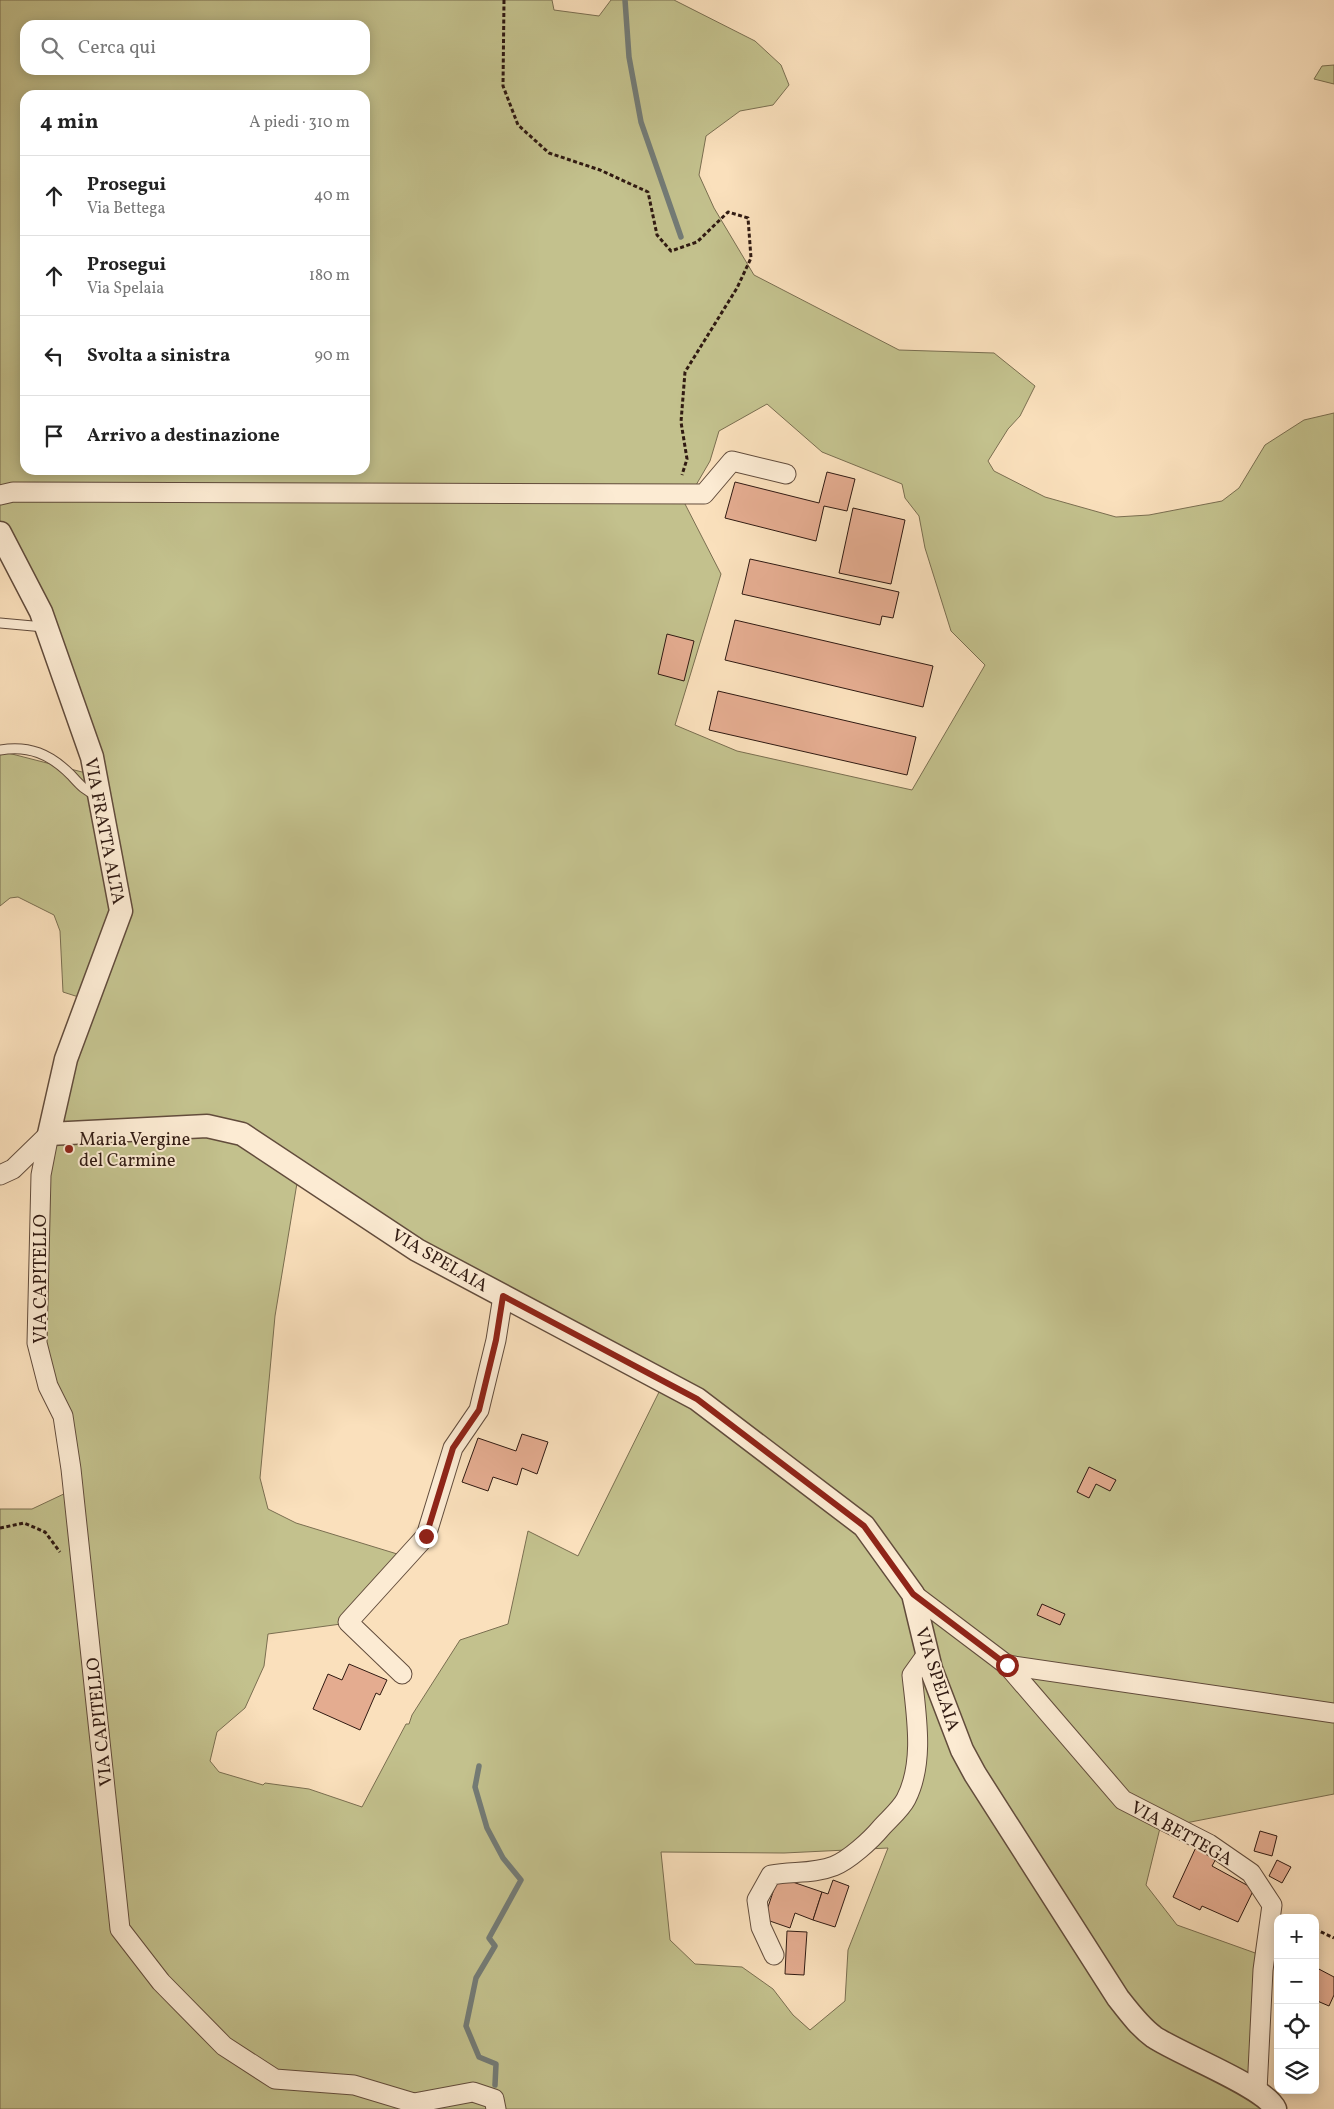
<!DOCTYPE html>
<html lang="it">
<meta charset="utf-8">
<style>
body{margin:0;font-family:Vollkorn,serif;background:#f6f6f6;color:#222}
.controls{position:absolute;right:15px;bottom:15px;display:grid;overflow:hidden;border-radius:10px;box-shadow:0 2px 12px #0003}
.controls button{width:45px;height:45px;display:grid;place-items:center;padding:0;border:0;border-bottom:1px solid #e0e0e0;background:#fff;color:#222;font:25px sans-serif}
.stop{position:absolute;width:15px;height:15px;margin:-11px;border:4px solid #8f2418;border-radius:50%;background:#fff}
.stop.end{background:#8f2418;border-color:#fff;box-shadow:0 1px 5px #0008}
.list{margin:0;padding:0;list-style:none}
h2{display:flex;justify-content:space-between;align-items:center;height:65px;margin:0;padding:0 20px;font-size:21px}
h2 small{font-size:16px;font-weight:400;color:#767676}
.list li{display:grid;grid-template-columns:32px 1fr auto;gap:15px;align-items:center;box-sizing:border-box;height:80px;padding:0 20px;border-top:1px solid #e0e0e0}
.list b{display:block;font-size:19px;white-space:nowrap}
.list p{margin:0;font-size:16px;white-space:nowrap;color:#767676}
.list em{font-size:16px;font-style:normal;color:#767676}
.icon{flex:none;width:28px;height:28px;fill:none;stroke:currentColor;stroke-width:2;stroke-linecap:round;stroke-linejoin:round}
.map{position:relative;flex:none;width:1334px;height:2109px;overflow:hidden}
.search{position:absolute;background:#fff;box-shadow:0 2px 12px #0003;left:20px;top:20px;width:350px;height:55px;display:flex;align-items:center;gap:12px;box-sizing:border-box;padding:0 18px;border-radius:15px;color:#767676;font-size:19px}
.panel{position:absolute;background:#fff;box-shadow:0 2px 12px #0003;left:20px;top:90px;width:350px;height:385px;border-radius:15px}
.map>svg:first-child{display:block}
.green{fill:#c3c18d;stroke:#7a6e50;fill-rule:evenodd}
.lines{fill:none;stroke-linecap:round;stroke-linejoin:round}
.stream{stroke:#737b76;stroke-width:5.5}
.building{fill:#e4ac90;stroke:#301a12}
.service-casing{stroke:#624c3c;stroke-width:11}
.minor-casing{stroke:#624c3c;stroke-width:21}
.tertiary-casing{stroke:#624c3c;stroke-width:25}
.path{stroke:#301a12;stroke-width:3;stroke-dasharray:4 2.5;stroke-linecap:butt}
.service{stroke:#fcebd3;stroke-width:9}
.minor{stroke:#fcebd3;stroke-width:19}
.tertiary{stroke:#fcebd3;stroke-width:22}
.route{stroke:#8f2418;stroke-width:6}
.poi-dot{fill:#8f2418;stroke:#fcebd3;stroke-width:2}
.labels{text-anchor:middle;stroke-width:4;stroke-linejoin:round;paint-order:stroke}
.street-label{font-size:18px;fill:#301a12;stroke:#fcebd3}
.poi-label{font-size:18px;fill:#301a12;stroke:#fcebd3;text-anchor:start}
</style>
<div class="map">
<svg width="1334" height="2109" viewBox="0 0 1334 2109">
<rect width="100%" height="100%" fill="#fae0bc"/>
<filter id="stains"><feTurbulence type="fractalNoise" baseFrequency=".004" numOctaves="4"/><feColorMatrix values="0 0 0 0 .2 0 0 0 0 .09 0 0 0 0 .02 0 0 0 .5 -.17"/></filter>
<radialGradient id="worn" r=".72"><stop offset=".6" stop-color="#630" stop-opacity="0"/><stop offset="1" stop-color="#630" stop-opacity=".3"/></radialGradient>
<g class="green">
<path d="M0,0H552L554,10L599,16L611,0H674L755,41L781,65L789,85L773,105L740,111L706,136L699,175L714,208L754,275L899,350L994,353L1035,386L1020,416L1008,429L988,461L994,471L1045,497L1116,517L1149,515L1222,501L1239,488L1265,445L1304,420L1334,413V1794L1160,1828L1146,1885L1177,1925L1258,1954L1250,2088L1273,2109H0V1509H32L68,1492V1429L39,1347L49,1131L88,1000L63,992L60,931L54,915L18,897L10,898L0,906V754L8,753L86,773L60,664L0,531ZM25,25H365V70H25ZM25,95H365V470H25ZM767,404L822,452L902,484L905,498L919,516L925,548L951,631L985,665L912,790L737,751L675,725L721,574L685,504L710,461L719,431ZM299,1171L662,1386L578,1556L528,1531L508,1624L460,1640L412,1715L409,1724H406L362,1807L309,1789L265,1783L263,1785L219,1772L210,1761L217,1732L245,1708L264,1666L268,1634L341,1624L407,1557L296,1523L268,1509L260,1478L275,1316ZM888,1848L848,1950L845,2001L810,2030L793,2015L773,1989L742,1967L695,1964L670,1940L661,1852L784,1853Z"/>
<path d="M1334,65V84L1314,79L1322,66Z"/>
</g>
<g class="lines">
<g class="stream">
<path d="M625,0L629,57L641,122L681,237"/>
<path d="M479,1766L475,1787L487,1828L503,1858L521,1880L489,1938L495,1946L476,1978L466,2026L479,2057L496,2064L495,2085"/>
</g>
</g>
<g class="building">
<path d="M827,472L855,479L847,511L824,506L816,541L725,518L735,482L819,503Z"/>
<path d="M853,508L905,520L891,584L839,573Z"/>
<path d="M750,559L899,592L893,618L882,616L880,625L742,594Z"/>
<path d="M735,620L933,666L923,707L725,660Z"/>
<path d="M667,634L694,641L684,681L658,674Z"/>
<path d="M718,691L916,737L907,775L709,730Z"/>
<path d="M522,1434L548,1442L537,1474L522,1468L517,1485L493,1477L488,1491L462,1482L478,1438L516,1451Z"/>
<path d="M1089,1467L1116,1480L1110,1491L1096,1484L1089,1498L1077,1492Z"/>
<path d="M1042,1604L1065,1614L1060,1625L1037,1615Z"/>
<path d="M349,1664L387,1680L380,1695L376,1693L360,1730L313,1709L328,1674L342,1680Z"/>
<path d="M1260,1831L1277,1836L1272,1856L1254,1851Z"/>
<path d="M1197,1845L1218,1855L1212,1866L1254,1889L1238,1922L1202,1906L1200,1910L1173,1897Z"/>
<path d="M1277,1860L1291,1867L1282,1883L1269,1876Z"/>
<path d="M778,1877L822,1892L813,1920L795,1913L790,1928L764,1919Z"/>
<path d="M833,1880L849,1886L835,1927L813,1920L822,1892L828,1894Z"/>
<path d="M787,1931L807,1932L804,1975L785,1974Z"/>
<path d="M1315,1967L1334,1977V1995L1329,2006L1315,2000Z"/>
</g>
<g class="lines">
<g class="service-casing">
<g id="service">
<path d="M0,623L44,627"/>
<path d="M0,750C29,745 50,754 71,775C80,785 85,791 98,796"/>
</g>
</g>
<g class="minor-casing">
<g id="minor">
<path d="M0,495L13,492L704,494L732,461L786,474"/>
<path d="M49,1134L41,1175L37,1343L48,1386L63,1416L71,1469L120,1929L161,1982L224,2046L275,2079L354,2085L414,2103L473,2092L494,2099L496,2109"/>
<path d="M0,1175L13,1169L49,1134"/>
<path d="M913,1594L1007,1665L1334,1713"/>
<path d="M1007,1665L1123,1800L1209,1844L1251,1873L1272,1905L1263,1970L1257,2091"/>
<path d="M402,1674L348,1622L426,1536L453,1448L479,1410L496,1340L503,1296"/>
<path d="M774,1955L761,1927L757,1900L771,1875C792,1871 814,1874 834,1866C849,1860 871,1840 881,1828C889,1819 901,1809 906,1799C925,1762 916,1714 912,1675L927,1654"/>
</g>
</g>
<g class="tertiary-casing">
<path id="tertiary" d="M0,533L41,612L92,757L121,911L66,1059L49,1134L207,1126L242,1134L417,1250L697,1399L864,1526L913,1594L931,1669L962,1750L975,1774L1118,1998C1129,2012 1140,2027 1154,2037C1179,2054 1266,2087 1275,2109"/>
</g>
<g class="path">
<path d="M504,0L503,86L518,125L549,153L600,170L648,192L657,235L671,251L697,242L728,212L748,218L751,258L737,288L685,372L681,422L687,459L682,475"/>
<path d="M0,1528L24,1523L45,1532L60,1552"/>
<path d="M1315,1929L1334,1938"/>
</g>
<use href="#service" class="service"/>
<use href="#minor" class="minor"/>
<use href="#tertiary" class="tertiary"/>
</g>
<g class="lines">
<path class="route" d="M426,1536L453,1448L479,1410L496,1340L503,1296L697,1399L864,1526L913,1594L1007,1665"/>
</g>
<circle class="poi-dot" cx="69" cy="1149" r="5"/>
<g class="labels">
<g class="street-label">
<text transform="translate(105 831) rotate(79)" y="6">VIA FRATTA ALTA</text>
<text transform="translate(440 1260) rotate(30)" y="6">VIA SPELAIA</text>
<text transform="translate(40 1279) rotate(-90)" y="6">VIA CAPITELLO</text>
<text transform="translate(938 1679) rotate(72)" y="6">VIA SPELAIA</text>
<text transform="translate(99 1722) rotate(-96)" y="6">VIA CAPITELLO</text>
<text transform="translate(1182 1833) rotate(29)" y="6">VIA BETTEGA</text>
</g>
<g class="poi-label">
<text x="79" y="1145">Maria Vergine<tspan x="79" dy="21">del Carmine</tspan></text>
</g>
</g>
<rect width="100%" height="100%" filter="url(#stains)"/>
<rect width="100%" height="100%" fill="url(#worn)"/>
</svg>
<div class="controls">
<button>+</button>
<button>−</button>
<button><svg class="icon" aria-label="locate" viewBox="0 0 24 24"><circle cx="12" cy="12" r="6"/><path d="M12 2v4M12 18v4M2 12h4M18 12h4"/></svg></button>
<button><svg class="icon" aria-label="layers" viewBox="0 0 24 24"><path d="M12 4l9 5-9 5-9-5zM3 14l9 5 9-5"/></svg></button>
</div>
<div class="stop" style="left:1007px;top:1665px"></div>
<div class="stop end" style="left:426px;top:1536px"></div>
<div class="search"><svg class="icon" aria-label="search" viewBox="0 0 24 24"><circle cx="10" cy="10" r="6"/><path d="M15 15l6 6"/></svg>Cerca qui</div>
<section class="panel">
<h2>4 min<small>A piedi · 310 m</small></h2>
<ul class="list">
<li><svg class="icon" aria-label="ahead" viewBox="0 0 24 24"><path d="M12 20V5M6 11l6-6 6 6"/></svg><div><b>Prosegui</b><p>Via Bettega</p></div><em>40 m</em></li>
<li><svg class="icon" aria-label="ahead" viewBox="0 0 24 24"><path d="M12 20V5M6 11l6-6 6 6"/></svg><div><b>Prosegui</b><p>Via Spelaia</p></div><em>180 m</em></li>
<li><svg class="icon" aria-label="left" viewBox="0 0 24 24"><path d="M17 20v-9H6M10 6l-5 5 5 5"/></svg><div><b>Svolta a sinistra</b></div><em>90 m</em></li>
<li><svg class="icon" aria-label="arrive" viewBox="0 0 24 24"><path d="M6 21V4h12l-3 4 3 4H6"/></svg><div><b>Arrivo a destinazione</b></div></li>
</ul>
</section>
</div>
